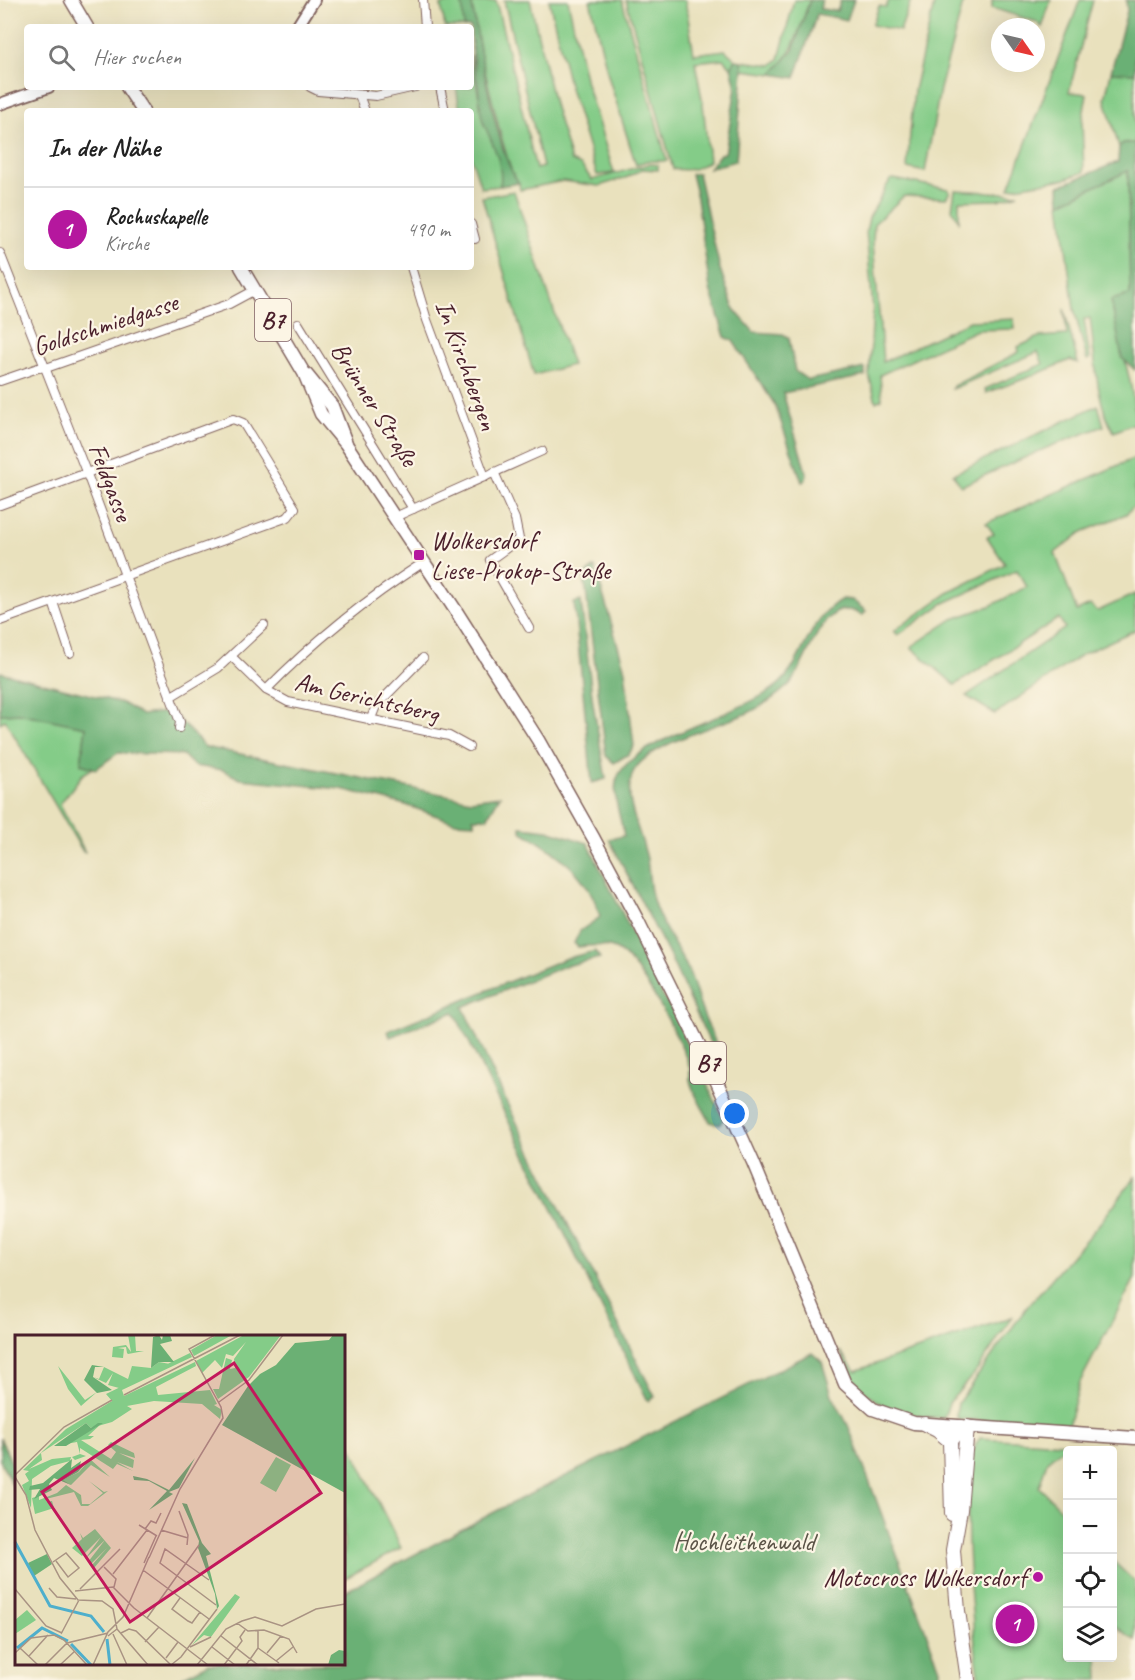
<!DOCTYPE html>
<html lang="de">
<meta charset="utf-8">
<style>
body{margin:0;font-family:Caveat,sans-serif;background:#f2f2f2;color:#222}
.controls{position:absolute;right:18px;bottom:18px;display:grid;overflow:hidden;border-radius:6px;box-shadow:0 6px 24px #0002}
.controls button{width:54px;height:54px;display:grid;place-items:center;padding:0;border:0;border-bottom:2px solid #e0e0e0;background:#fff;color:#222;font:30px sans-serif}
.compass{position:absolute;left:991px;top:18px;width:54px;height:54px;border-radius:50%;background:#fff;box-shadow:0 6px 24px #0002;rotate:124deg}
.you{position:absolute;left:735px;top:1114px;width:21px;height:21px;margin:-15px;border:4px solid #fff;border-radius:50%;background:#1a73e8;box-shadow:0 0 0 9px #1a73e833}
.badge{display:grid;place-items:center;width:39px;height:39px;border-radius:50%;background:#b5179e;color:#fff;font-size:20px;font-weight:700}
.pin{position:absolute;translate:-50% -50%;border:3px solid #fff;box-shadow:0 2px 6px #0006}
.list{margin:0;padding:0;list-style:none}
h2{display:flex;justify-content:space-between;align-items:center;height:78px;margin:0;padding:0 24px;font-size:26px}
h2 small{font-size:20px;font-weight:400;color:#767676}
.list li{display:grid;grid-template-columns:39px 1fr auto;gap:18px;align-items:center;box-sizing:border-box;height:84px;padding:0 24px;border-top:2px solid #e0e0e0}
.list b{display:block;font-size:22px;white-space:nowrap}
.list p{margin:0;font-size:20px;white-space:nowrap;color:#767676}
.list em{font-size:20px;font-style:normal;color:#767676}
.icon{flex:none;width:33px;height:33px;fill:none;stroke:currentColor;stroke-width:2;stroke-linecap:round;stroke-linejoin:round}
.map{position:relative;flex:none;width:1135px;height:1680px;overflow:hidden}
.search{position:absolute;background:#fff;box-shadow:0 6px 24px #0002;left:24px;top:24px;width:450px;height:66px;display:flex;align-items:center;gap:15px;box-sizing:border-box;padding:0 21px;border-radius:6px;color:#767676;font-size:22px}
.panel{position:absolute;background:#fff;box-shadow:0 6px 24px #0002;left:24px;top:108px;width:450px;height:162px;border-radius:6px}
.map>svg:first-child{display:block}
.green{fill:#84cc88;stroke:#67765a;stroke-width:1.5}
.forest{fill:#6bb074;stroke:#5a6850;stroke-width:1.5}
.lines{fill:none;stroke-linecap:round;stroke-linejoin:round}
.street-casing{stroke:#82635e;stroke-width:10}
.secondary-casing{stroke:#82635e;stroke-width:14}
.primary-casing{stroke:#82635e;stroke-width:15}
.highway-casing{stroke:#82635e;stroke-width:16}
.street{stroke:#fff;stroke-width:8}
.secondary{stroke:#fff;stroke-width:10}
.primary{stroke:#fff;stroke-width:12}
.highway{stroke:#fff;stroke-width:14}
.poi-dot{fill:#b5179e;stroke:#fcf5e5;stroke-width:2}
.labels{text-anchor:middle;stroke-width:4.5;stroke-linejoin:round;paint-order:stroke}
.shield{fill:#fcf5e5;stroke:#7f5f63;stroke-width:1.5}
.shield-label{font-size:24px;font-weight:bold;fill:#4a1f2b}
.street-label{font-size:26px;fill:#4a1f2b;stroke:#fcf5e5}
.poi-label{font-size:26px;fill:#4a1f2b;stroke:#fcf5e5;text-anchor:start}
.park-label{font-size:26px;fill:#5b5347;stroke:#fcf5e5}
.inset-river{fill:none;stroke:#4eafcc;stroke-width:3}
.inset-road{fill:none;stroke:#a99383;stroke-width:1.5}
.view{fill:#c2185b;fill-opacity:0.15;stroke:#c2185b;stroke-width:3}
.inset-edge{fill:none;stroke:#4a1f2b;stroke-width:3}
</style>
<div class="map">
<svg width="1135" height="1680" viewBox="0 0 1135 1680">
<rect width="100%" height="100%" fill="#fcf5e5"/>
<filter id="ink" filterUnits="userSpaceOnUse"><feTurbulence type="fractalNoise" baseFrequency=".0167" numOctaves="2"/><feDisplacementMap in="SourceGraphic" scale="12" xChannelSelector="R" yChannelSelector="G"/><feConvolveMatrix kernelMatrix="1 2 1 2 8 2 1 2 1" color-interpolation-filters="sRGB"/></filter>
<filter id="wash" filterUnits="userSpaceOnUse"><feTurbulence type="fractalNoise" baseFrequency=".008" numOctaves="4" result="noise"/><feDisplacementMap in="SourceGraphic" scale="24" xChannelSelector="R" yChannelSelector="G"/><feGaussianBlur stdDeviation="1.35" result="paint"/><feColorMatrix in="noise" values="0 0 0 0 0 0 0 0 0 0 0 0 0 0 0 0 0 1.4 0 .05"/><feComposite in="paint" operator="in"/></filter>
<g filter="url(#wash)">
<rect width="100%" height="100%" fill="#e9e1bd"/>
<g class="green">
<path d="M462,0L464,27H445L441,5Z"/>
<path d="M504,0H530L554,104L571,161L581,165L592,180L649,164L658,165V170L642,169L628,177L599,186L563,181L520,190L519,183L512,174L501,136L480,52L472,3L496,1L536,169L543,167Z"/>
<path d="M549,0H568L586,83L614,173L597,175L569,85Z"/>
<path d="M590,0H622L667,161H646L636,165L609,79Z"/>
<path d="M626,0H685L694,54L725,50L736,60L731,67L723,59L695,62L703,104L709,161C696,170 689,171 673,169Z"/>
<path d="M794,0H810C799,28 795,53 772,74L743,70L742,61L772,65L779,59Z"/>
<path d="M889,0H911L900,31L872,25L879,6L886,7Z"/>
<path d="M935,0H964L940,89L925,172L907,168L914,90Z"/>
<path d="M992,0H1051L1042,27L1037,22L992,8Z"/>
<path d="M1080,0H1093L1069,92L1087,94L1082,122L1084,172L1065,179L1009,188Z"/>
<path d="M471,55L484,125C495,140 504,167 500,186L481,188L471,157V111H460L456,87H471Z"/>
<path d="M1111,72L1135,73V143H1123L1119,147L1105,99Z"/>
<path d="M1128,170L1130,295L1111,300C1117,341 1135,382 1135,423L1114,432C1095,403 1095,352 1090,318L1084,319L1090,359L1087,360L1074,309L1060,203Z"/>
<path d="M893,179L948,189L950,192L946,198L904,196L874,224L873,242L883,362L970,321L1014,319L1015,329L977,330L880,375L882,399L876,402L869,375L873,310L866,231L869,218L890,180Z"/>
<path d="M955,190L1018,194L998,200L959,201V221L952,209Z"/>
<path d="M514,191L572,365L534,375L482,197Z"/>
<path d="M1064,309L1078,363L1070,360C1042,373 1015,382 986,393L985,389L1043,364L1038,352L952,389L953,386L1019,352L1018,347L1039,337L1067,335Z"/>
<path d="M1098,405L1104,426L1051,446L961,486L953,474Z"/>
<path d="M1135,458V505L1126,514L1082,532L1055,553L1077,611L1090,605L1098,611L1135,594V630L1083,654L995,714L966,696L1065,628L1059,618L955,685L911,647L953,619L990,606L1027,587L1017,570L944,603L898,635L894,631L948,593L1005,564L987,537L994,534L986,523Z"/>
<path d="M19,713L86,727L81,764L93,768L82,775L60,804L85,852H83L5,720L0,723V714Z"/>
<path d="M1135,1177V1278L1080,1382L1068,1426L959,1419L956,1416L958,1403L1027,1307L1100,1223Z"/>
<path d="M1012,1317L978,1369L949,1403L944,1418C892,1416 859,1402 840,1351L855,1371Z"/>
<path d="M344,1432L401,1548L344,1579Z"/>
<path d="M980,1438L1064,1443V1447L1047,1461L1039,1487L1067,1515L1068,1658H1098L1099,1680H980C973,1642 956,1462 980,1438Z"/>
<path d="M1112,1560L1135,1582V1640L1115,1626L1113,1629Z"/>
</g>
<g class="forest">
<path d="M462,0H471C478,38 497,157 519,183L500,186C504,164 492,143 484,124C479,112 480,99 478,87C474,66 471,48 471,27H464Z"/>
<path d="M810,0H822L820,9L837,11L841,0H854L847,20L817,14L795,78L772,74L793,50Z"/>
<path d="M1126,0H1135V73L1111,72L1127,11Z"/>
<path d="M736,60L742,61L743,70L736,161L709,168L720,154L725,153L736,87L731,67Z"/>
<path d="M1123,143H1135V370L1122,358L1111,300L1130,295L1128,171L1060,203L1059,186L1118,162L1119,147Z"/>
<path d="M698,173L720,269L734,309L754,332L783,334L789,338L795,371L808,380L865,368V376L783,393L807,475L805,481L802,482L775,405L733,341L725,337L710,289L697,198L691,174Z"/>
<path d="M595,567L625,670L634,746L629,754L614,763L606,756L584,575Z"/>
<path d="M842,599L852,600L866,611L862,616C823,587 807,668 788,686C778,695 762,706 750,712C722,725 642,745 632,775C623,802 642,833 647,859C649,871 649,884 652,896C658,920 674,943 686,965C693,978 696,994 701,1008C707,1025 715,1041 723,1058L718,1060L669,955L609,839L624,836C621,819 613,799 616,782C624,740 744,716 780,683C804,661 808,618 842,599Z"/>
<path d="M581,601L593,703L606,779L592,783L574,603Z"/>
<path d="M0,672L122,703L142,715L171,711L205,747L471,800L500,796L487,818H473L475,823L454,822L406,805L341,789L240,779L223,770L194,766L183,755L118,753L96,769L81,764L86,727L19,713L0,714Z"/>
<path d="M521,827L548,830L588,843L664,998L679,1020L684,1039L700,1067L723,1119L720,1125L710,1122C704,1109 692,1093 690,1080C689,1075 691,1070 689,1066C682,1041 638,959 615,949C604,944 590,945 578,947L574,943L580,931L600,917C591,876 554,850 521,831Z"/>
<path d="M595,951L600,958L565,966L463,1007L507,1103L655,1397L648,1401L454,1012L390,1037L388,1031L564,959Z"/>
<path d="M812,1353L822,1362L832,1395L848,1425L940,1669L939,1680H176L208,1664H344V1592L504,1507Z"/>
<path d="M0,1438L16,1472V1492L0,1460Z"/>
</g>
</g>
<g filter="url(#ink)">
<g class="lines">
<g class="street-casing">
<g id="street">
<path d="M423,0L425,27"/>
<path d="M310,87L318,91L376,96L415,87"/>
<path d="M440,87L445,111"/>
<path d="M359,95L365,111"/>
<path d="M471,224L475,239"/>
<path d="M0,253L90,482L180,722L179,728"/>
<path d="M411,267L427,320L485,477"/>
<path d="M298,323L413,509"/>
<path d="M0,381L38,368L49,367L229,304L255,290"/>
<path d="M494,472L515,519L519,539L490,560L529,628"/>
<path d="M0,505L233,419L243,423L295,508L288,517L0,621"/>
<path d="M395,517L542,451"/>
<path d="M53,602L70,653"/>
<path d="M232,657L266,690L288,702L449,736L469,747"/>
<path d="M266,690C315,640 365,600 424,562"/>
<path d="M170,697L218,668L264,625"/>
<path d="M370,721L376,706L423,658"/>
</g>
</g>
<g class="secondary-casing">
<g id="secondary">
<path d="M297,27L314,0"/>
<path d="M0,104L49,87"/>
</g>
</g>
<g class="primary-casing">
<g id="primary">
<path d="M71,0L87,27"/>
<path d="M127,87L143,111"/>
<path d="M241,267L304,373L321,414L346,444L456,611L538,740L594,839L638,921L712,1071L753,1162L845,1384L873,1409L914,1423L1135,1438"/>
<path d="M306,374L332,406L346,443"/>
</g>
</g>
<g class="highway-casing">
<g id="highway">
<path d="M925,1424L937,1430L950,1441"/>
<path d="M967,1427L960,1510L953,1550L958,1611L968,1680"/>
<path d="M952,1514L950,1441L960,1427"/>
</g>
</g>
<use href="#street" class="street"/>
<use href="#secondary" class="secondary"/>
<use href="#primary" class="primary"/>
<use href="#highway" class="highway"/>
</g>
</g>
<g class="poi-dot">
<rect x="413" y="549" width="12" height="12" rx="3"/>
<circle cx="1038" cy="1577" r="6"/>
</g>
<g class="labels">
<g class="shield">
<rect x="255" y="299" width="36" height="42" rx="4.5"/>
<rect x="690" y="1042" width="36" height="42" rx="4.5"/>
</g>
<g class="shield-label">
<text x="273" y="328">B7</text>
<text x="708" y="1071">B7</text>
</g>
<g class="street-label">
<text transform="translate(105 324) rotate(-18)" y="9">Goldschmiedgasse</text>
<text transform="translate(467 365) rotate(70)" y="9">In Kirchbergen</text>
<text transform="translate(375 404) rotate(58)" y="9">Brünner Straße</text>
<text transform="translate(111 482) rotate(69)" y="9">Feldgasse</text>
<text transform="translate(367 697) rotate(13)" y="9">Am Gerichtsberg</text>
</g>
<g class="poi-label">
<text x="431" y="549">Wolkersdorf<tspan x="431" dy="30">Liese-Prokop-Straße</tspan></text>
<text x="1026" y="1586" text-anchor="end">Motocross Wolkersdorf</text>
</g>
<g class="park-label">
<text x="744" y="1550">Hochleithenwald</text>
</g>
</g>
<g transform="translate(15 1335)">
<rect width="330" height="330" fill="#e9e1bd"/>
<path d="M113,0H120L121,16H129L113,19L112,18L111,12L103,13L109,14L108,23L97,22L98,12L111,10L116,17ZM202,0H217L179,21L176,15ZM229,0H266L234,42L203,64L198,54H204L211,23L217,25L215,34L220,33L219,24L231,7L218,21L211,19L207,33L200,25L187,38L181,26ZM175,18L177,22L107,55L109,61L180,27L181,31L141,52L143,60L195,55L202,69L199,70L207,75L205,84L187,69L139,66L112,71L117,74L97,87L76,93L71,88L26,118L27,125L14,134L37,124L56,122L55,126L36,131L17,144L16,173L7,150L14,146L10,139L14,136L8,135L51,94L97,66L91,59ZM144,27L155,29L104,53L93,50L98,38L91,48L78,42L84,44L89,32L113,44L117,31L136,33ZM43,31L70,65L82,57L66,71L53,54ZM86,89L73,101H79L75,104L66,105L96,124L101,117L93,110L96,107L119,118L120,123L104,118L119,125L118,133L102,127L118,136L102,129L98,134L65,113V119L71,121L60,125L57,122L65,119L62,107L51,109ZM261,122L276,130L261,157L245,148ZM75,124L95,142L76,130L56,150L47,145L64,137ZM74,146L89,157L93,156L73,171H66L59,157L31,164L32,167L37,166L39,173L20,179L17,163L24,161V165L42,158L51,150L66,160L67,169H75L88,158ZM80,194L96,213L79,233L77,230L92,213L76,229L73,227L90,205L70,224L86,202L67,221L57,213L67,204L65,198L68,203ZM220,259L225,262L196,302L189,300L177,310ZM12,275L21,285L0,299V285Z" fill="#84cc88"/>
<path d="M144,0L147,5L148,0H155L157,6L145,9L159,27H144L136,33L138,2ZM318,0H330V158L207,90L233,51L245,39L261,30L280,8L314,5ZM77,30L89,32H80L78,42L97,55L82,58L69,45ZM71,88L76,93L83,88H88L51,111H39ZM180,123L164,153L154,157L158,159L134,175L152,156L134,146L119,145L118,141L132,144L154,155ZM57,124L56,133L66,126L65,130L70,129L63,137L48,145L56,150L39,143L34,149L37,155L19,164L25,154L14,155L15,151L28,148ZM167,168L172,169L187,208L196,219L191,221L204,271L196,284L202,274L200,259L183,213L184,206ZM32,219L37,229L19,241L13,228ZM324,315L330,316V330H313L316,320Z" fill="#6bb074"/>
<path class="inset-river" d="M0,207L35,271L76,281L89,297M92,304L95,330M56,309L76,330M2,313L27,293L53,306"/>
<path class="inset-road" d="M109,60L225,0M204,67L234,45L268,0M0,140L49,92L97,65M0,142L11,160L20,195L45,243L63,265L87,266L98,274L102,294L93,301M164,176L173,200L172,210M124,190L142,201M130,194L136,186L141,188L146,178M146,195L173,203M134,223L165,154L208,83L206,72L174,14L200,0M38,227L51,218L64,233L53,242L41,226M129,228L141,201M89,232L101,244L99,252M128,235L194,284M98,239L132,195M194,245L150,214L145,228L201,270M34,253L42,262L61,264M0,254L31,291L47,298M65,254L105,214M60,256L98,252L119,273L193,330M165,263L157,274L173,286L177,288L185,277M132,283L184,210M222,288L233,296L249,295L274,304L282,318M102,294L133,330M106,298L114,294L121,296L156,330M46,299L64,265M98,299L112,330M206,301L243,330M130,307L144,292M175,312L196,302M197,312L220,330M5,313L23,330M243,313L264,328M0,318L16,303L39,300L49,305L72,330M252,318L266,301M14,321L33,300M151,323L163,307M261,326L278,312M30,330L52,308L93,298M45,330L60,316M78,330L93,297L108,282L134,222M156,330L166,322L202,274M182,330L211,294L227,286L240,282L267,291L301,274L330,269M209,330L227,306L225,302L230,295M231,330L243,313V296"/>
<path class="view" d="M219,28L306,158L115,287L27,157Z"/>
<rect width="330" height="330" class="inset-edge"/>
</g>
</svg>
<div class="controls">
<button>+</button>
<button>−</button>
<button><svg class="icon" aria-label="locate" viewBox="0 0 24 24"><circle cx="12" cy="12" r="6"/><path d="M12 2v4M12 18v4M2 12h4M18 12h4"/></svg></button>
<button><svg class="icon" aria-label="layers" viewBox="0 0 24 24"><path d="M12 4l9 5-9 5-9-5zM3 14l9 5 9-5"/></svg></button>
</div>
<svg class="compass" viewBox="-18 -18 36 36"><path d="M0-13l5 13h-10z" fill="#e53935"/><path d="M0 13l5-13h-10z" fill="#767676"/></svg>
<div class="you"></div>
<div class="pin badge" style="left:1015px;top:1624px">1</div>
<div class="search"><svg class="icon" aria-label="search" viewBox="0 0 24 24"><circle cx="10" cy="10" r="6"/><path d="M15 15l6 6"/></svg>Hier suchen</div>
<section class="panel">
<h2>In der Nähe<small></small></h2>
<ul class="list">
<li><span class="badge">1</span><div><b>Rochuskapelle</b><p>Kirche</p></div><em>490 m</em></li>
</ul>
</section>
</div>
